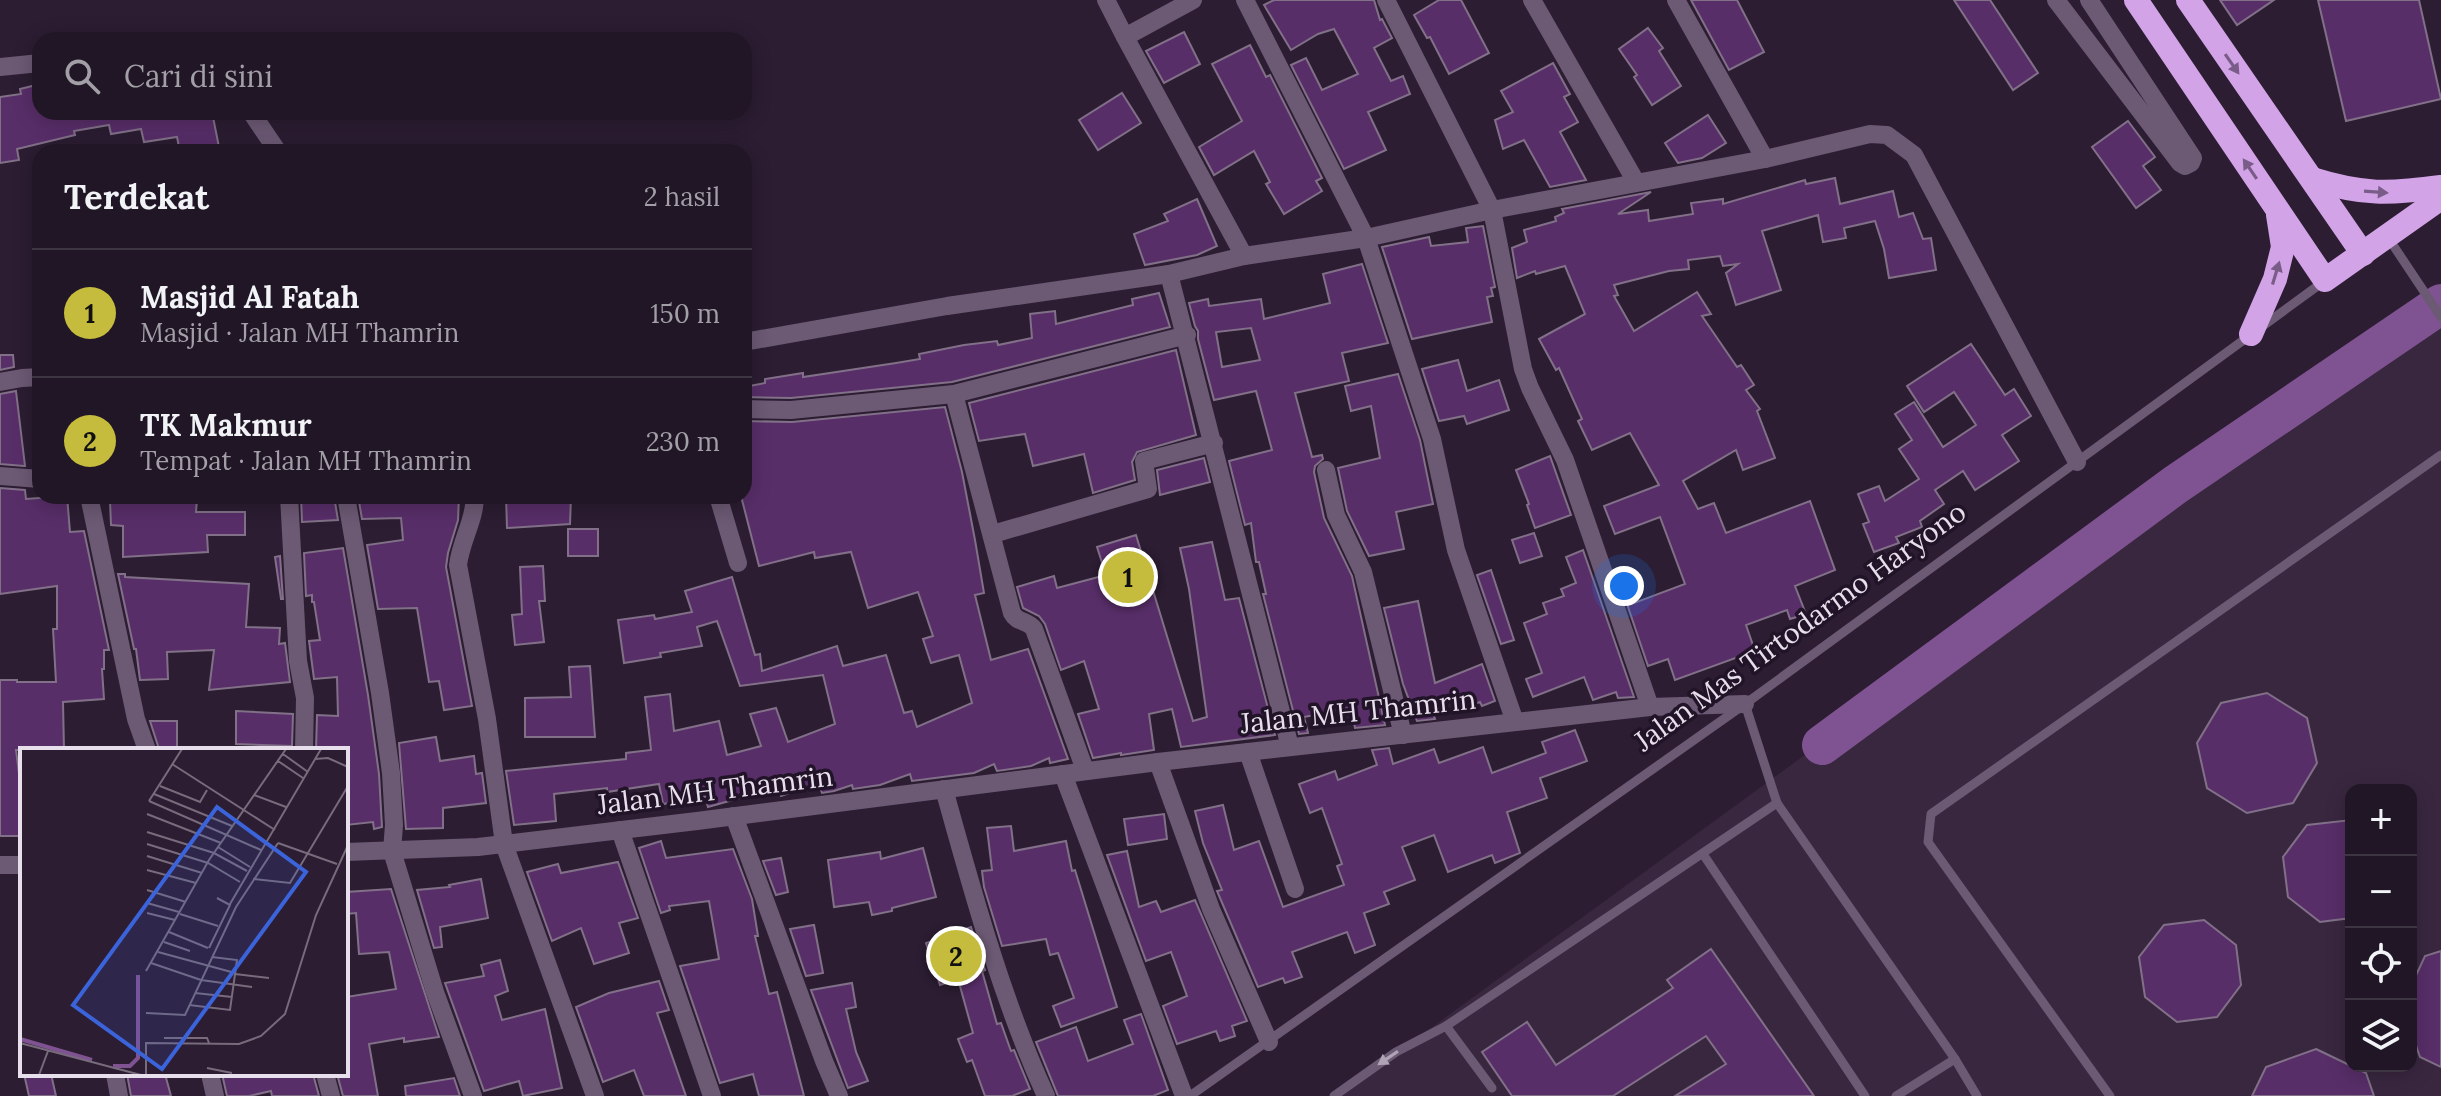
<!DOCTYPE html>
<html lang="id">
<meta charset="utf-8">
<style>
body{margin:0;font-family:Lora,serif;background:#2d2332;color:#f1f3f6}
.controls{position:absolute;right:24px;bottom:24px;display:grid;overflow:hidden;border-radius:16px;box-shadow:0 4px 20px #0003}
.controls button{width:72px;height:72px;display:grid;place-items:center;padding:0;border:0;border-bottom:2px solid #3e3543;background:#211626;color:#f1f3f6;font:40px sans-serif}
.you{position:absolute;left:1624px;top:586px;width:28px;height:28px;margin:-20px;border:6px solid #fff;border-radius:50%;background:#1a73e8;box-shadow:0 0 0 12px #1a73e833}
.badge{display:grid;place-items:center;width:52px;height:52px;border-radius:50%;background:#c5bc3d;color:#111;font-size:26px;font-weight:700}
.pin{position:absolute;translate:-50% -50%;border:4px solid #fff;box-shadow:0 2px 8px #0006}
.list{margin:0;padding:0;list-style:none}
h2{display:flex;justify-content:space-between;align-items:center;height:104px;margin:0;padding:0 32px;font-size:34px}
h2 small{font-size:26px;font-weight:400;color:#a29fa7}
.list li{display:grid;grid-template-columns:52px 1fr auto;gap:24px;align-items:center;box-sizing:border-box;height:128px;padding:0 32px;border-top:2px solid #3e3543}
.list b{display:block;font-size:30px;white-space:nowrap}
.list p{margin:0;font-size:26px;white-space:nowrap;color:#a29fa7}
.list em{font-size:26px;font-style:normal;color:#a29fa7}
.icon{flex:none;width:44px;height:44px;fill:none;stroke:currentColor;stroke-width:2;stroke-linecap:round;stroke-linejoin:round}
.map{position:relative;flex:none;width:2441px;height:1096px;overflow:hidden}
.search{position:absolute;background:#211626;box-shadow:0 4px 20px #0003;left:32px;top:32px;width:720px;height:88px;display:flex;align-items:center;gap:20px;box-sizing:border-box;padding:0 28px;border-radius:24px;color:#a29fa7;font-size:30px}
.panel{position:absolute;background:#211626;box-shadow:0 4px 20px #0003;left:32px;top:144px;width:720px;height:360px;border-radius:24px}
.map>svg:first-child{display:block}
.built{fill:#392740;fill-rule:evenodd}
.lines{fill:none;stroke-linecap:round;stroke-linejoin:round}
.river{stroke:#7f5391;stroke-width:40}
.building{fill:#582e69;stroke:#817088;stroke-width:2;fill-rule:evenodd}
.lane{stroke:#6c5974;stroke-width:9}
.street{stroke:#6c5974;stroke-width:18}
.highway{stroke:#d2a3e7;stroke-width:24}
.oneway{fill:#7a5c88}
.oneway2{fill:#b0a3b6}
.labels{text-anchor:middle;stroke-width:7;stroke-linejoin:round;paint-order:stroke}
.street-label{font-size:28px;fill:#e8dfec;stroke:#221428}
.inset-river{fill:none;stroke:#7f5391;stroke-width:4}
.inset-road{fill:none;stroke:#776b7c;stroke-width:2}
.view{fill:#3b64db;fill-opacity:0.15;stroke:#3b64db;stroke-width:4}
.inset-edge{fill:none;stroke:#e8dfec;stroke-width:4}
</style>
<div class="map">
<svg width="2441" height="1096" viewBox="0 0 2441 1096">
<rect width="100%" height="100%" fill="#2c1d32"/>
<path class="built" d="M2441,290V1096H1338ZM2351,790H2411V1066H2351Z"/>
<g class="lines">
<path class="river" d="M1822,745L2175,485L2441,304"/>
</g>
<g class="building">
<path d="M1274,0H1374L1380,20L1382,19L1392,38L1374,48L1391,81L1403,76L1410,94L1368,112L1386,150L1344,169L1291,65L1306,58L1322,90L1358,74L1334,29L1318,34L1291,50L1264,5Z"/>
<path d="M1439,0H1461L1489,53L1449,74L1430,37L1427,38L1414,15Z"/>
<path d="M1691,0H1737L1764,52L1729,70Z"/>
<path d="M1954,0H1990L2038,73L2013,90Z"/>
<path d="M2220,0H2274L2237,25Z"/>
<path d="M2318,0H2419L2441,99L2346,121Z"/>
<path d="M1648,28L1663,48L1659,51L1681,86L1652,105L1634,77L1637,75L1619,49Z"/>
<path d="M1184,32L1200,64L1164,83L1146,51Z"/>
<path d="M1250,45L1266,77L1270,75L1322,178L1316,181L1322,191L1284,214L1266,184L1270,182L1254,151L1214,175L1199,147L1242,121L1212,64Z"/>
<path d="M1553,63L1570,94L1564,97L1578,122L1560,132L1586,180L1550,187L1524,140L1503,149L1495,120L1513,112L1501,91Z"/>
<path d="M40,84V112H212L220,152H180L177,137L144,142L141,129L111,134L109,125L74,131L75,135L17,149L19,160L0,163V97L21,94L20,89Z"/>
<path d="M1122,93L1141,123L1098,150L1079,120Z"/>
<path d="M1708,115L1726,143L1702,158L1678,163L1665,143Z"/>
<path d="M2128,121L2155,157L2143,166L2161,190L2136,208L2092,147Z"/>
<path d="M1835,178L1840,204L1893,191L1899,217L1913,213L1923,239L1931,238L1936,270L1889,278L1884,249L1875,221L1844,228L1846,238L1823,242L1818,215L1762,231L1781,290L1736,305L1726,273L1738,264L1723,266L1720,256L1688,260L1689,269L1669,271L1614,285L1618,295L1614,296L1634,331L1697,292L1711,314L1702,316L1737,367L1741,365L1754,385L1746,390L1760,409L1757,411L1775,458L1743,470L1736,450L1683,481L1698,509L1714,503L1726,533L1810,501L1835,570L1795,586L1806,614L1790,619L1787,610L1746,625L1755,651L1675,680L1668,659L1648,666L1627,604L1629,605L1685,584L1660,517L1615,534L1604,506L1659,485L1630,433L1592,450L1578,421L1582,419L1559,368L1556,370L1539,339L1585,314L1565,266L1536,274L1535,271L1517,278L1512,248L1527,242L1524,230L1556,221L1555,217L1564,213L1562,209L1651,192L1618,214L1648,210L1649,221L1693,214L1691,203L1723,199V204L1805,180L1806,184Z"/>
<path d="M1197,199L1217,246L1197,255L1145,265L1134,234L1168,221L1164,214Z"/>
<path d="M1483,226L1495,287L1491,288L1493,296L1487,297L1492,322L1412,339L1382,247L1429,237L1431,246L1468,242L1466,228Z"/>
<path d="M1362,264L1388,343L1342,353L1349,381L1295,393L1312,457L1322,455L1323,459L1315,466L1314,472L1324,518L1352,576L1385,725L1355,728L1351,708L1304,717L1308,733L1299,734L1263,594H1266L1259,562H1256L1251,523L1245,525L1229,461L1272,450L1256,391L1214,400L1198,339V331L1195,326L1189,303L1208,299L1209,306L1261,299L1264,319L1330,303L1323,274ZM1251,328L1260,360L1222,367L1216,332Z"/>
<path d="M1159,293L1170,327L952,382L791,398L744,397V387L765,383V379L803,373V377L896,363L920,359L919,354L964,345L997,341L998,345L1032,338L1030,314L1055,311L1056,324L1133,305L1132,299Z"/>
<path d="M1971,344L2005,395L2014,389L2031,416L2002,435L2019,461L1975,490L1963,471L1935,490L1944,504L1920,521L1922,527L1896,537L1899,543L1874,552L1863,524L1869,522L1858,494L1879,486L1885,501L1919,479L1899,449L1912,440L1895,414L1914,402L1943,447L1976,425L1954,392L1924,412L1907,386Z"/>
<path d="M1176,350L1196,435L1137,452L1132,462L1135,480L1093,493L1084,454L1033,466L1025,434L979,441L969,403Z"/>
<path d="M0,355H13L14,367L0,370Z"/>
<path d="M1458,360L1467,391L1499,380L1509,410L1467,424L1464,416L1439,421L1422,369Z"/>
<path d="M1398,374L1420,440L1433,504L1396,512L1404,549L1369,556L1347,511L1338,468L1380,458L1371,406L1351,411L1345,386Z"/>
<path d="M16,391L25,466H24L0,464V394Z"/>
<path d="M945,407L962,472L975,540L984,593L975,595L991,660L1028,649L1068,759L1050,763L1049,758L1031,766L997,771L994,764L974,773L912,781L910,774L880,785L853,789L852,785L834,791L822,793L818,783L781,796L779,791L748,798L747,796L708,807L705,797L663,804L659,784L607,792V788L554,794L556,821L514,825L506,771L626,759V753L651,750L645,697L670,694L674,731L719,721L727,755L761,746L750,714L776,708L788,742L835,724L823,675L740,686L717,621L697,627L702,646L660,653L661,657L624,663L618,620L654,615L655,619L692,612L685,591L732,577L755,655L760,654L762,671L837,646L843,666L886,655L904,713L912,711L917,727L972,703L959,655L931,663L923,639L933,636L918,592L868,608L851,552L815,558L814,552L759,566L741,496H744V421L792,422Z"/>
<path d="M1550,456L1571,515L1535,528L1527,505L1529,504L1516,470Z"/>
<path d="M1204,458L1210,482L1160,495L1157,470Z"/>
<path d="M0,488L25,490L26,499L67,496L70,532L84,531L109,650H104V669H102L104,699L63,702L64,750H16L22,797V836H0V680H17V682H56L53,629H57V586L0,594Z"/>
<path d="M156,496L197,499L196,512H245V535H207L208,552L123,557V526L111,525L110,501H156Z"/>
<path d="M301,496H334L338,520L302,522Z"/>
<path d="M358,496H459L458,520L448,553L446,567L472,706L444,710L439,681L429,682L417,608L378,609L367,545L403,540L401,518L362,519Z"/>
<path d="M506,496H571L570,524L507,528Z"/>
<rect x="568" y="529" width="30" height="27"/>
<path d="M1534,533L1542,556L1520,563L1512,540Z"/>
<path d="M1136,535L1193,721L1207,717L1189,589L1180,548L1212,542L1225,600L1239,598L1275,735L1181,747L1172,709L1149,714L1154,750L1121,755V753L1093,758L1078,714L1099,709L1084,661L1061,670L1045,624L1039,616L1023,608L1017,587L1054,576L1057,588L1106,575L1097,547Z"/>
<path d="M343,548L368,695L379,774L382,827L374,829L373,822L346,825V750H316L317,715L338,716L337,677L314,679L309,641L320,640L314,602H312V595L306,596L304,553Z"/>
<path d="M1583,550L1634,697L1618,698L1616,692L1593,700L1584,677L1533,697L1526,679L1542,673L1524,623L1547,614L1543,603L1564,596L1561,589L1576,583L1566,557Z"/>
<path d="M280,556L283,599H281L275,557Z"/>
<path d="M543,566L545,601H539L544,642L515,645L512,615L522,614L520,567Z"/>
<path d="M1491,570L1514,640L1501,644L1477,575Z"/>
<path d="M118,574H125V577L249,584L246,627L280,628L279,644L285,643L290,682L209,690L214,650L167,652L168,679L140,680L136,649H134Z"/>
<path d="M1418,601L1435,683L1482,664L1495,701L1482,706L1480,702L1469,706L1464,695L1431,708L1435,719L1417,721L1403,684L1384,608Z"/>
<path d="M590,666L595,737H525V698L571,697L569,667Z"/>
<path d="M2267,693L2307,718L2317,763L2293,803L2247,813L2207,788L2197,743L2221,703Z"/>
<path d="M236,711L293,714L292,746L236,744Z"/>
<path d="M150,721H177V749H159Z"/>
<path d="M1575,730L1587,761L1540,778L1547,798L1507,812L1520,853L1495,863L1492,855L1448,872L1434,835L1402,847L1415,880L1384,892L1389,904L1364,913L1375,945L1355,953L1347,932L1292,952L1302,977L1285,983L1283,978L1258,987L1217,891L1222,890L1203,843L1195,811L1223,805L1234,850L1259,841L1283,907L1344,885L1337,866L1342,864L1322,808L1310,813L1299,784L1335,771L1338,780L1377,765L1372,750L1389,748L1393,764L1434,749L1439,763L1483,747L1492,773L1546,753L1542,742Z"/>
<path d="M436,737L440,761L474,756L476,774L482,773L486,803L443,808V828L406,829L399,743Z"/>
<path d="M1164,814L1167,839L1128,845L1124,819Z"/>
<path d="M2351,820V918L2320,922L2288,897L2283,857L2307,825Z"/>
<path d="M1011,826L1014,851L1066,841L1072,871L1075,870L1117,1007L1061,1027L1053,1006L1074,998L1058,953L1050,955L1046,939L1002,946L984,887L982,871L992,870L987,828Z"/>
<path d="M661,841L666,858L733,849L752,899L758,936H755L769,994L777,992L804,1096H759L753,1074L720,1083L680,966L719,959L709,901L669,906L670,910L661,913L639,848Z"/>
<path d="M923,848L936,897L892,908V911L872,915L869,902L834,907L828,860L880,852L881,859Z"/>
<path d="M1127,851L1139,907L1156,901L1161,912L1195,900L1247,1021L1232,1026L1235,1036L1220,1041L1216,1031L1177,1044L1163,1006L1187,996L1171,952L1146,961L1107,855Z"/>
<path d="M781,858L788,892L776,895L763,861Z"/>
<path d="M618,862L638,918L619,923L629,953L594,964L581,928L552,941L527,872L558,864L561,873Z"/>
<path d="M481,879L488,918L440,927L442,947L434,948L417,890L450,887L449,885Z"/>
<path d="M391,889L439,1037L404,1042V1038L369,1044L378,1096H343L337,1074H346V997L396,989L389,952L359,954L356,913L346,914V892Z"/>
<path d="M2204,920L2236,945L2241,985L2217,1017L2177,1022L2145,997L2139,957L2164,925Z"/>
<path d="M814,925L823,973L806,976L790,929Z"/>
<path d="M971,927L985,970L982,971L997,1024L1001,1023L1011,1051L1014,1050L1030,1089L1012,1096H985L972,1060L967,1062L958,1039L973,1033L958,979L940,985L926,943Z"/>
<path d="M1711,949L1814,1096H1675L1726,1064L1706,1036L1613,1096H1512L1482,1052L1527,1022L1556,1065L1673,988L1667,980Z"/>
<path d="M2441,951V1067L2420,1057L2411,1031V986L2425,956Z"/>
<path d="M500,960L508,991L495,996L502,1020L545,1009L562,1088L523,1096L519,1081L484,1091L445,983L484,976L481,965Z"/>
<path d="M659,981L669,1010L657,1013L686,1096H644L634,1070L603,1082L576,1007L609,993Z"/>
<path d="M852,983L856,1007L846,1009L856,1052L868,1081L848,1088L811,990Z"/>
<path d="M1141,1014L1168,1090L1153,1096H1058L1036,1042L1076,1027L1088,1061L1133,1044L1124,1020Z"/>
<path d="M2316,1049L2366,1073L2374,1096H2252L2266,1067Z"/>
<path d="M24,1074H51L56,1096H29Z"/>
<path d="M127,1074H165L171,1096H131Z"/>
<path d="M222,1074H313L319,1096H272L271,1091L249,1096H227Z"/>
<path d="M454,1078L460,1096H406L405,1086Z"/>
</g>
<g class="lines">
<g class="lane">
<path d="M2387,236L2441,317"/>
<path d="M1777,803L1955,1059L1896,1096"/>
<path d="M1703,854L1865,1096"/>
<path d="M1446,1026L1492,1088"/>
<path d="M1955,1059L1977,1096"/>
<path d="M1190,1096L1745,704L2323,282"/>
<path d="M1334,1096L1396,1052L1446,1026L1777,803L1745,704"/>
<path d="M2110,1096L1928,842L1931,814L2441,455"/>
</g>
<g class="street">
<path d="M1106,0L1125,37"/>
<path d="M1193,0L1125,37L1244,256"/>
<path d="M1245,0L1366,238L1432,439L1456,550L1515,722"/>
<path d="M1386,0L1492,210L1523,369L1530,388L1565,460L1650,707"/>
<path d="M1532,0L1636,182"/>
<path d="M1676,0L1765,159"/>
<path d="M2056,0L2180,163L2185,166L2191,163L2193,158L2089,0"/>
<path d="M0,67L40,63"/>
<path d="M251,112L278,152"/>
<path d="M1169,274L1290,747"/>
<path d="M744,342L947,306L1169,274L1244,256L1366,238L1492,210L1765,159L1870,134L1887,135L1914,155L2077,462"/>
<path d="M0,382L22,378L40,377"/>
<path d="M954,394L1012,613C1017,623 1028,620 1034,629L1085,770"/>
<path d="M744,409L791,410L954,394L1187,335"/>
<path d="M1326,470L1336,515L1363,572L1403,735"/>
<path d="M0,476L40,479"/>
<path d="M89,496L136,719L147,750"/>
<path d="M289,496L298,661L305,698L304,750"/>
<path d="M346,496L380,693L391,773L394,825L392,851L435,992L473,1096"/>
<path d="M475,496C475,520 461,540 458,565L487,719L504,844L595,1096"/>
<path d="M718,496L738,563"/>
<path d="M993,534L1148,489L1144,461L1214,443"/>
<path d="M1248,752L1295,889"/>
<path d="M1158,762L1211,909L1269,1042"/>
<path d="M1063,774L1184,1096"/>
<path d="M944,789C973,893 1001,997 1046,1096"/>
<path d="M734,816L824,1061L839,1096"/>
<path d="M620,830L712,1096"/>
<path d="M346,852L478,847L697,821L1158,762L1650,707L1745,704"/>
<path d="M0,865H22"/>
<path d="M115,1074L119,1096"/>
<path d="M210,1074L215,1096"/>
<path d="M325,1074L331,1096"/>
</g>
<g class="highway">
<path d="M2136,0L2325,280L2441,198"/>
<path d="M2188,0L2363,254"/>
<path d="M2312,179C2363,195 2389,194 2441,187"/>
<path d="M2251,334L2275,279L2283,247L2278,215"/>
</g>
</g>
<defs><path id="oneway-solid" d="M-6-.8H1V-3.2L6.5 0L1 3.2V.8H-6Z" transform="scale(2)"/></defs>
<g class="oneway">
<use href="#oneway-solid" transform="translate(2232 64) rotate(55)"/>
<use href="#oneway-solid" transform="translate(2250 169) rotate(-124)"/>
<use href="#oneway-solid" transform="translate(2376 192) rotate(4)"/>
<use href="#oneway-solid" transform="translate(2276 273) rotate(-73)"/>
</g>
<use class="oneway2" href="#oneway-solid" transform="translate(1388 1058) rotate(146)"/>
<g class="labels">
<g class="street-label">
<text transform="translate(1800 626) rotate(-36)" y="10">Jalan Mas Tirtodarmo Haryono</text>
<text transform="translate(1358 711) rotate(-6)" y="10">Jalan MH Thamrin</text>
<text transform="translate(715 790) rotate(-7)" y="10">Jalan MH Thamrin</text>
</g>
</g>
<g transform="translate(20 748)">
<rect width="328" height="328" fill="#2c1d32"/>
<path class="inset-river" d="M0,291L72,312M93,318H110L118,310V227"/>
<path class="inset-road" d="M263,6L288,24M295,11L308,10L328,19M258,13L283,30M152,16L255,82M140,38L180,54L187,42M134,46L212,78M234,47L266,59M129,53L241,102M129,53L162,1M127,66L201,95M127,84L194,105L227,123M258,95L317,116M127,96L188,115L220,134M198,99L230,119M127,108L182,125M127,122L176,135M233,131L270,135L328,38M127,142L166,154M127,155L159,164M210,156L301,1M127,165L155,172M160,166L198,178M149,184L188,200M144,194L170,203M189,200L210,157L197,150M138,204L215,225M131,215L181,232L232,239M126,223L189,112L266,1M215,226L249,230M175,245L212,249M169,257L210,262L217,212L192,209M126,265L165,267L216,159L258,95M144,290H187L189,295M0,295L121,327M187,320L212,325M19,327L28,303M126,327V295L219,296L241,288L265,266L296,167L328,97"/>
<path class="view" d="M197,59L286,124L142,321L53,257Z"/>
<rect width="328" height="328" class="inset-edge"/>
</g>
</svg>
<div class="controls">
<button>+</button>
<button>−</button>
<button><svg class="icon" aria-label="locate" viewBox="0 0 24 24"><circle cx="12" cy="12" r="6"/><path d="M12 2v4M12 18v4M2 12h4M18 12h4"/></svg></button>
<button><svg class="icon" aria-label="layers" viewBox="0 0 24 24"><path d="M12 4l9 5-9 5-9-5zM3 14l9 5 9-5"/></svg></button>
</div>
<div class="you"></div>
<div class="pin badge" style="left:1128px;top:577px">1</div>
<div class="pin badge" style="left:956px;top:956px">2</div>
<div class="search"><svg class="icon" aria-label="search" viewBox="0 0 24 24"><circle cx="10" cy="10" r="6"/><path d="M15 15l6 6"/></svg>Cari di sini</div>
<section class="panel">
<h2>Terdekat<small>2 hasil</small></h2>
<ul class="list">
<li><span class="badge">1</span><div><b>Masjid Al Fatah</b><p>Masjid · Jalan MH Thamrin</p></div><em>150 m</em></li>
<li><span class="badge">2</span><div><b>TK Makmur</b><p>Tempat · Jalan MH Thamrin</p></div><em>230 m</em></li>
</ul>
</section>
</div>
